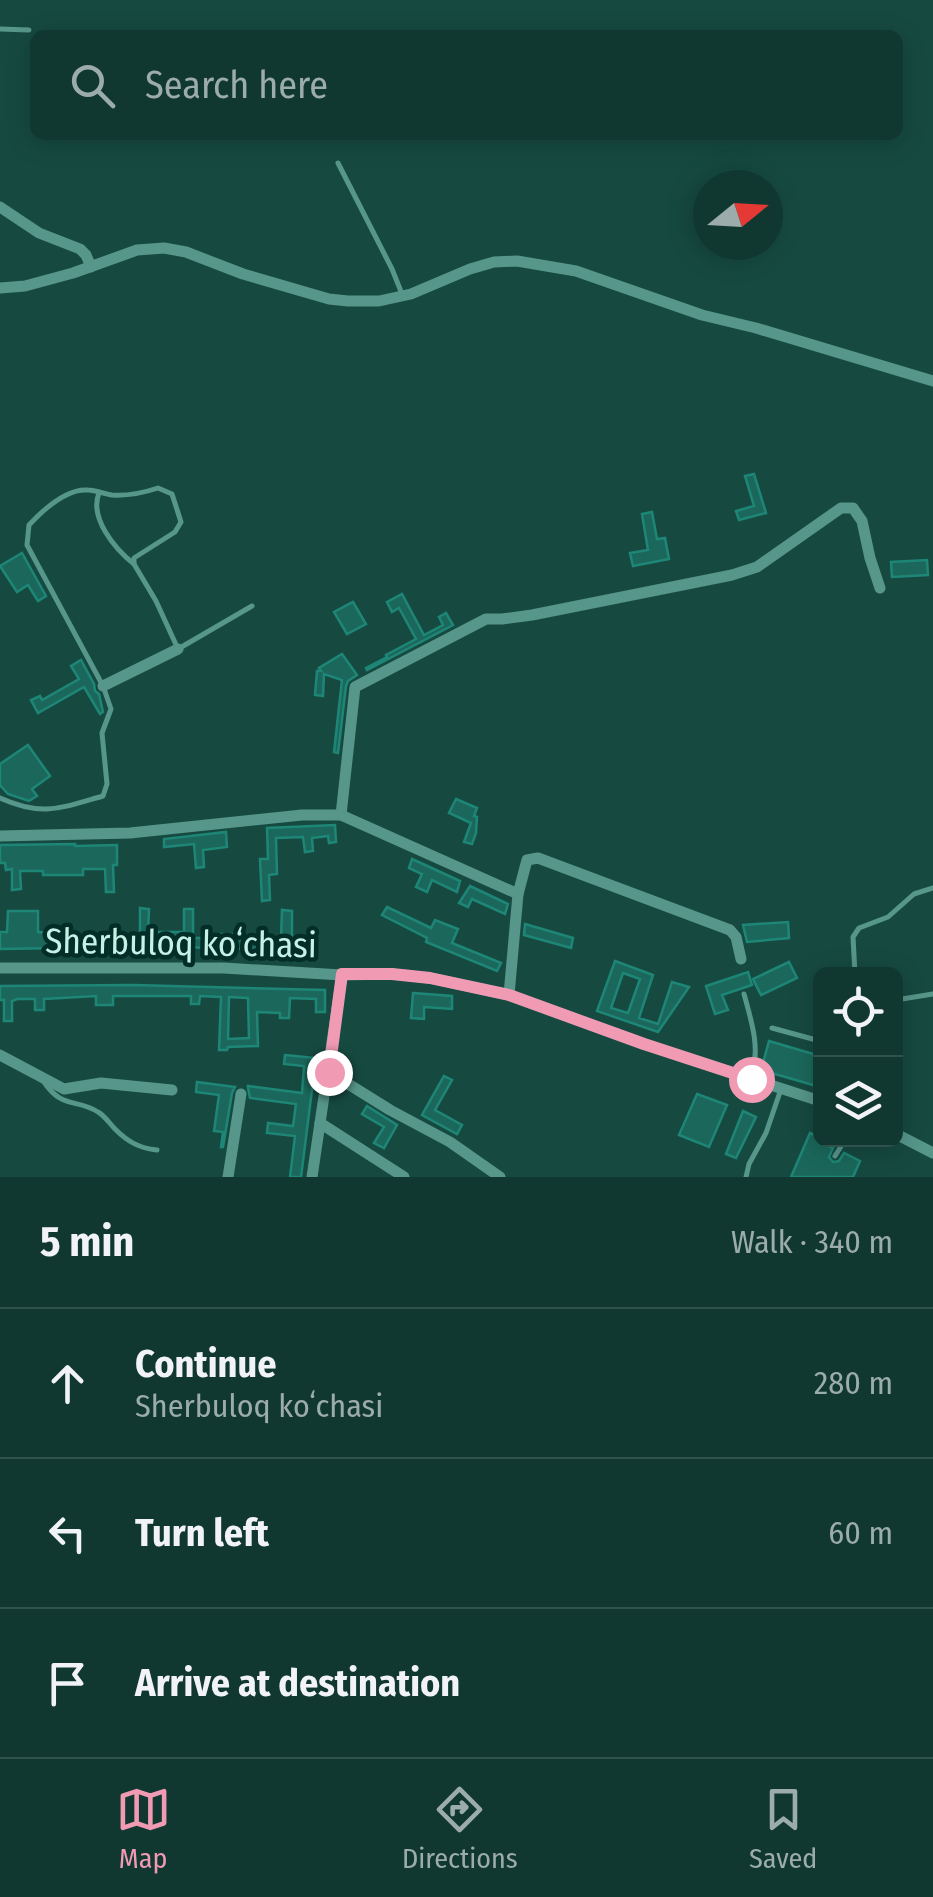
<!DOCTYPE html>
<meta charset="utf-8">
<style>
body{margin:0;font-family:"Fira Sans Condensed",sans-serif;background:#193f39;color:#f1f3f6}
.controls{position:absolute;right:30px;bottom:30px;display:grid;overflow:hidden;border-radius:15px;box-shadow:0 5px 25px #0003}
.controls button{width:90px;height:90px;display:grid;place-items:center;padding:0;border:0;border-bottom:2px solid #30524d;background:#103831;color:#f1f3f6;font:50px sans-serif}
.compass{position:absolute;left:693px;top:170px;width:90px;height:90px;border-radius:50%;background:#103831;box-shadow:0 5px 25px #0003;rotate:72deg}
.stop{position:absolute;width:30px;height:30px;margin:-22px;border:8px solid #f09ab4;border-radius:50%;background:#fff}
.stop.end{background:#f09ab4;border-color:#fff;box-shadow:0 2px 10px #0008}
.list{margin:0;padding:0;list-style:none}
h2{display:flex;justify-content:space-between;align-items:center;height:130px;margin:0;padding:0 40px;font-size:42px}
h2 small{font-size:32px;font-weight:400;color:#9cacab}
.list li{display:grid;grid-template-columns:65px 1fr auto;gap:30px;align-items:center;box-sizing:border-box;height:150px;padding:0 40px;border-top:2px solid #30524d}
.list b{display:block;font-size:38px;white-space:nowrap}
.list p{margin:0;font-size:32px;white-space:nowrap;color:#9cacab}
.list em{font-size:32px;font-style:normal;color:#9cacab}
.icon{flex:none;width:55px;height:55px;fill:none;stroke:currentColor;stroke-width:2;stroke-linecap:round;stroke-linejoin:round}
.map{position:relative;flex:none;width:933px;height:1177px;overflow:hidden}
.search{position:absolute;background:#103831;box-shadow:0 5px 25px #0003;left:30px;right:30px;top:30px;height:110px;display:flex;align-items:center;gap:25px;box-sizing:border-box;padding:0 35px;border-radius:15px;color:#9cacab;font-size:38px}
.sheet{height:580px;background:#103831}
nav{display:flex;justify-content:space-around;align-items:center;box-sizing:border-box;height:140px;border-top:2px solid #30524d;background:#103831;font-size:28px;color:#9cacab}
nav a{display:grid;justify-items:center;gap:5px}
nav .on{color:#f09ab4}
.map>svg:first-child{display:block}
.building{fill:#1b675b;stroke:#1e8676;stroke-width:2.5;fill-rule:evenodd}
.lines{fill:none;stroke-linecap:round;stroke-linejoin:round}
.service{stroke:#57968a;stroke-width:5}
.minor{stroke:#57968a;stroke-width:11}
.route{stroke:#f09ab4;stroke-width:12}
.labels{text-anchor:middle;stroke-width:9;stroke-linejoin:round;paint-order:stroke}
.street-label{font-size:35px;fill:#c5f1e7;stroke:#032e28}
</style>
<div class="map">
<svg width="933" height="1177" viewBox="0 0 933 1177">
<rect width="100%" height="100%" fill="#164a41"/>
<g class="building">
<path d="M754,474L766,513L739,520L736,511L754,506L745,476Z"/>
<path d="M652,512L657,539L665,538L669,559L633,566L630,553L648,550L642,514Z"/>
<path d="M22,553L46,596L38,601L28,585L17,592L0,566Z"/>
<path d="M927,560L928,575L892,577L891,562Z"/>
<path d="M402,594L424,635L443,625L439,617L446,613L453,625L367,670L366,668L387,657L386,655L416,639L399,608L392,612L387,602Z"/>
<path d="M353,602L366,624L347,634L334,612Z"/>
<path d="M342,654L357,675L348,681L346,686L338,753L334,752L342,680L324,674L323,696L315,695L317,671H321L319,668Z"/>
<path d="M81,660L94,684L95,691L99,694L103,712L100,714L84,687L38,713L31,700L40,696L42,700L79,679L71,666Z"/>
<path d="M28,745L50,776L32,789L37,796L29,801L8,794L0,785V764Z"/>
<path d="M456,799L477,808L474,816L477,817L476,833L472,844L464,842L471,823L449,813Z"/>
<path d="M335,825L336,842L329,843L328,836L312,838L313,851L305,852L303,837L276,838L277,874L269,875L270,900L262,901L260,859H268L267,828Z"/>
<path d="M226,832L227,847L203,850L204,867L196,868L194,844L164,847V839Z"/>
<path d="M75,844V846L117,845V865H113L114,892H106L105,869H83V875H43V871H20L21,889L12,890V869L6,870L5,863H0V845Z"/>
<path d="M412,859L460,881L457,892L432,880L427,892L416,887L422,874L409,868Z"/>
<path d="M470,886L508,904L505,914L472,899L468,907L459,903Z"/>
<path d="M387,907L431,928L435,920L458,929L452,943L501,963L497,971L426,942L427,938L382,915Z"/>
<path d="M140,908L149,909L148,932H184V909H193V938H217V934H238V937L281,938L282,910L292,911V950L140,946Z"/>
<path d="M8,911H38V932L60,933V948L0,949V932H7Z"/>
<path d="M788,922L789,938L747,942L743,925Z"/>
<path d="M525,924L573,938L571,948L524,935Z"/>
<path d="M615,961L653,975L639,1018L658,1024L672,982L689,987L658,1032L597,1011ZM623,973L640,979L628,1013L611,1008Z"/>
<path d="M789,962L797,978L761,995L753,979Z"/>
<path d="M748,972L752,985L722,995L728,1010L715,1014L706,986Z"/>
<path d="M134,985L325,990V1012H316V999L290,998L289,1018H280V1013L257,1012L258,1046L228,1047L227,1050H219L221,997L200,996L199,1004H191V996H113V1005H96V996L44,999V1010H35V999H17L12,1001V1021H4V1000H0V986ZM229,997L248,998L249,1038L228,1039Z"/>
<path d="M413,993L452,996V1009L424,1007V1019L411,1018Z"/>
<path d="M769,1041L820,1056V1087L761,1070Z"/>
<path d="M285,1055L316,1058L301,1177H290L295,1136L267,1133L268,1123L293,1126L296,1104L250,1098L248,1088V1086L302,1093L304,1066L284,1064Z"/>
<path d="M444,1076L452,1080L435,1110L462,1125L457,1134L422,1115Z"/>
<path d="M197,1082L235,1087L232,1093L223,1147H221L223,1132L214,1131L219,1095L196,1092Z"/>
<path d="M697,1094L727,1105L709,1147L679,1135Z"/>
<path d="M367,1106L397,1125L384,1148L374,1143L384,1127L362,1114Z"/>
<path d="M743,1111L756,1117L736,1158L726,1154Z"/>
<path d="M810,1133L830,1142L828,1146L833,1148L829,1157L833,1162L839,1161L844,1153L860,1161L853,1177H791Z"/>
</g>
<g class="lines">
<g class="service">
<path d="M0,29L29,30"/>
<path d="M338,163L392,269L402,294"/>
<path d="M99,493C89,518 115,549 134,564"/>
<path d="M0,798C42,817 61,808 103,796L107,784L102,733L111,709L103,686L27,545L29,525C43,510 66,488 88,490C96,490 104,494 112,495C127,496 143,493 158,488L172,494L181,522L175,532L134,558V564L156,601L178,649L252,606"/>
<path d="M855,974L853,937L859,928L888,917L914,894L933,888"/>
<path d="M744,994C752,1023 760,1047 752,1076"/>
<path d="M896,1000L933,994"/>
<path d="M772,1028L820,1041"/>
<path d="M44,1082C63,1110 76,1098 98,1112C105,1116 110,1124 115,1129C128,1142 139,1148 157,1150"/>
<path d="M835,1156L845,1140"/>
<path d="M746,1177L749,1164L766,1133L780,1092"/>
</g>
<g class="minor">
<path d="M0,207L39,233L80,249L86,255L91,267"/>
<path d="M0,288L25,286L73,273L137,250L164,248L186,252L243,274L329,299L348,301H379L411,294L470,269L494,262L517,261L576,271L702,315L756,328L933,381"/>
<path d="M103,686L178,649"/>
<path d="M341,815L355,687L486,619H502L532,615L732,575L757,567L841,508H853L862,521L870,558L880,588"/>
<path d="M0,836L130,833L302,815H341L518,894L509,995"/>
<path d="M518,894L527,860L538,858L730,930L736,937L741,959"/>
<path d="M0,968H224L342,975L392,974L430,978L509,995L644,1044L820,1101"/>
<path d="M0,1055L64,1089L101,1083L172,1090"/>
<path d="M329,1072L390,1110L450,1142L500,1177"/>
<path d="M320,1123L404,1177"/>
<path d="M896,1134L933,1153"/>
<path d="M228,1177L241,1094"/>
<path d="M312,1177L342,975"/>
</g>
</g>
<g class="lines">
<path class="route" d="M329,1072L342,974H392L430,978L509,995L644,1044L751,1079"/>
</g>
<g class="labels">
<g class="street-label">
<text transform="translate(181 943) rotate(1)" y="12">Sherbuloq koʻchasi</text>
</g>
</g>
</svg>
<div class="controls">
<button><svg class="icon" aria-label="locate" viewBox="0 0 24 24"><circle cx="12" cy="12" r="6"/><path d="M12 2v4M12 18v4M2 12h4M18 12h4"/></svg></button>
<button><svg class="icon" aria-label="layers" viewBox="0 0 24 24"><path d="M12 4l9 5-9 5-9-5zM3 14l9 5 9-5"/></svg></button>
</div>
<svg class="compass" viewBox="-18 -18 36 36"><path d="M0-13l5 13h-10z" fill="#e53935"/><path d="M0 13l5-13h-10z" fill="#9cacab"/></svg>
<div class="stop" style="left:751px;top:1079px"></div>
<div class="stop end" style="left:329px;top:1072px"></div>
<div class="search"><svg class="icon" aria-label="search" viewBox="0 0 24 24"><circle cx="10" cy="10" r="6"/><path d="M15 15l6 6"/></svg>Search here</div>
</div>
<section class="sheet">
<h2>5 min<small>Walk · 340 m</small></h2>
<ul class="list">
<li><svg class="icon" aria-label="ahead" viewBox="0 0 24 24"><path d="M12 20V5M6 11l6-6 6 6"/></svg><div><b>Continue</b><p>Sherbuloq koʻchasi</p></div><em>280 m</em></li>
<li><svg class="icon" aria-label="left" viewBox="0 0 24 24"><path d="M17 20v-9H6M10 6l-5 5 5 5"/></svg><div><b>Turn left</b></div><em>60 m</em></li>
<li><svg class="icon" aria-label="arrive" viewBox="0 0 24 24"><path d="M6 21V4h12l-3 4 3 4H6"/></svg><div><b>Arrive at destination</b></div></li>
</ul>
</section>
<nav>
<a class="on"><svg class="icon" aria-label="map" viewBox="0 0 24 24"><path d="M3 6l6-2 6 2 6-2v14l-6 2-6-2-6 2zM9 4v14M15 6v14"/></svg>Map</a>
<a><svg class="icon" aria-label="directions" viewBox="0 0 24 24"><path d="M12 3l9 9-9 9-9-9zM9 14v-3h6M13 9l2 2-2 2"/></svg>Directions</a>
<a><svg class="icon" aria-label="saved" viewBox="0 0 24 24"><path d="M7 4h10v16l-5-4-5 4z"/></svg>Saved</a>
</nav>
